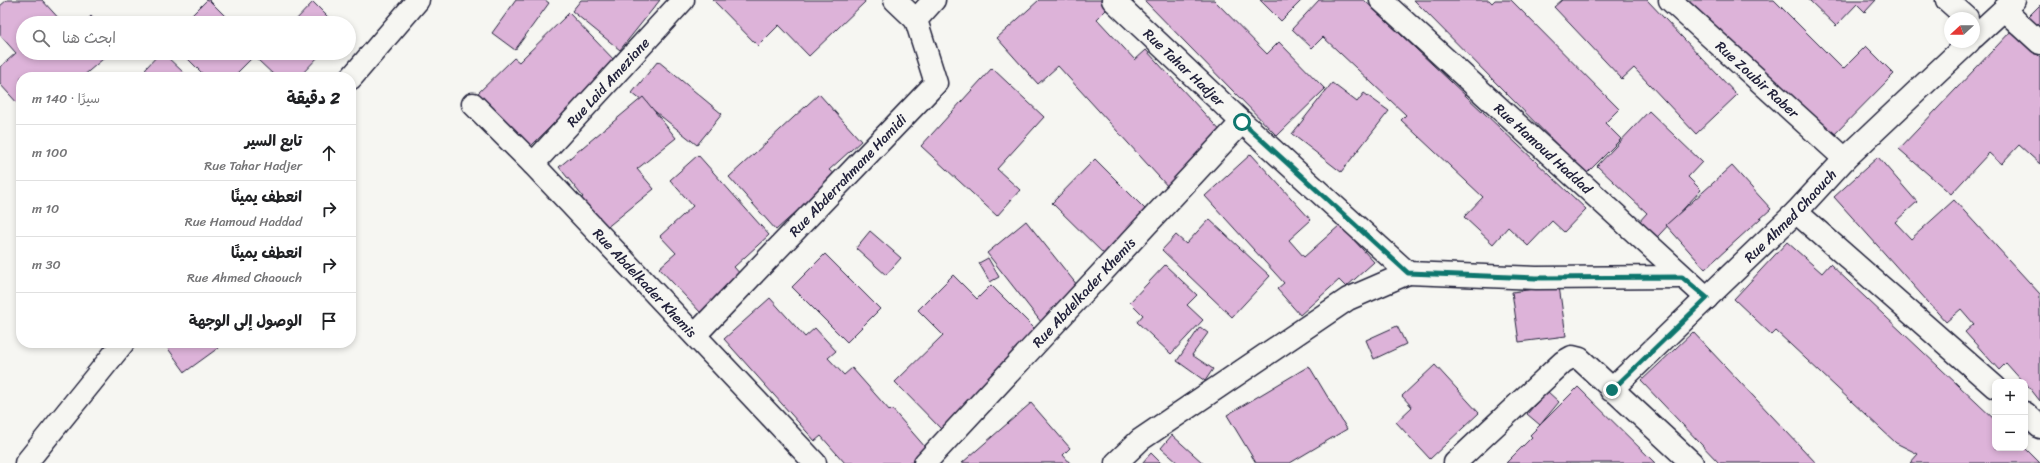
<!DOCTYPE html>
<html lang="ar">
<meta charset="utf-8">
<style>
body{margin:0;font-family:Sriracha,"Playpen Sans Arabic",sans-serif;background:#f6f6f6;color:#202124;direction:rtl}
.controls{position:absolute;right:12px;bottom:12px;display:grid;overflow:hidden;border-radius:8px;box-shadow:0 2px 6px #0003}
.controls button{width:36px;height:36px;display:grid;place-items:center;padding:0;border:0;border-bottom:1px solid #e0e0e0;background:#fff;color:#202124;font:20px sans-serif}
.compass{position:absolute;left:1944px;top:12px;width:36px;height:36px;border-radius:50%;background:#fff;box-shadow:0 2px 6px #0003;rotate:249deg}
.stop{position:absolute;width:12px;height:12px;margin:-9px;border:3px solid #0f766e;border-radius:50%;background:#fff}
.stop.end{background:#0f766e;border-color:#fff;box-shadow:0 1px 4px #0008}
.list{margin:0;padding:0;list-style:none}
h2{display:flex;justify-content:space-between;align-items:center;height:52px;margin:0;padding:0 16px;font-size:17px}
h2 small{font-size:13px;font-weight:400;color:#757577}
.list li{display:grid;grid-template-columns:26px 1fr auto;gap:12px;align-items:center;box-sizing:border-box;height:56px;padding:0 16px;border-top:1px solid #e0e0e0}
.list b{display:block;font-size:15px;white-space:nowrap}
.list p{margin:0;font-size:13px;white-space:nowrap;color:#757577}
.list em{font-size:13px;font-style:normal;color:#757577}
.icon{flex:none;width:22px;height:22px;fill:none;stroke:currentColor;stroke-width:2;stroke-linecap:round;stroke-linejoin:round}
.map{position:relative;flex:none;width:2040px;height:463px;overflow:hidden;direction:ltr}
.search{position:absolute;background:#fff;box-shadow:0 2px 6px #0003;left:16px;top:16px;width:340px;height:44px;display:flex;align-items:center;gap:10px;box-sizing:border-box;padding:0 14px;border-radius:22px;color:#757577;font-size:15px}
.panel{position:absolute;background:#fff;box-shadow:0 2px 6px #0003;left:16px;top:72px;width:340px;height:276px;border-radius:16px;direction:rtl}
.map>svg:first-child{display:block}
.building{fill:#ddb3d9;stroke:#22223b}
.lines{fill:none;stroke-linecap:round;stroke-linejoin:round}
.street-casing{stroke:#22223b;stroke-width:25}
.secondary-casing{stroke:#22223b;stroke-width:25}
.street{stroke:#f6f6f2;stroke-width:22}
.secondary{stroke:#f6f6f2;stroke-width:22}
.route{stroke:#0f766e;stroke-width:5}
.labels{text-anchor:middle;stroke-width:3.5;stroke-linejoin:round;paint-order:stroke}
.street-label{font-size:14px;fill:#22223b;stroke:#f6f6f2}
</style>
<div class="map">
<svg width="2040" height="463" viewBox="0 0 2040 463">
<rect width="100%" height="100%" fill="#f6f6f2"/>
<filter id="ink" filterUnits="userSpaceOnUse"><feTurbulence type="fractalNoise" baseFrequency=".025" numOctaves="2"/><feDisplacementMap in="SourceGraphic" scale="8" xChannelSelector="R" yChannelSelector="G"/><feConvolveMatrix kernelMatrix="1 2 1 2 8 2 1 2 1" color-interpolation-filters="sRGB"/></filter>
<g filter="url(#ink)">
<g class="building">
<path d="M7,0H42L63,23H23V53H110L82,77H21V104L19,105L0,84V67L16,53L0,35V6Z"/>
<path d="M207,0H209L232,23H184Z"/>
<path d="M516,0H545L549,3L515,50L492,33Z"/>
<path d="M581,0H660L620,50L572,11Z"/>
<path d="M713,0H864L865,2L809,56L779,25L758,46Z"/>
<path d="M1039,0H1131L1134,2L1116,19L1107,9L1097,19L1135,60L1146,50L1225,136L1169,188L1058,66L1038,84L997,38Z"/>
<path d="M1144,0H1214L1267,54L1279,42L1325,89L1277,136Z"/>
<path d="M1260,0H1302L1281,21Z"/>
<path d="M1319,0H1364L1586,209L1564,232L1552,221L1528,246L1508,227L1493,244L1464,217L1483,197L1401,120L1406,115L1323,37L1312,48L1292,29Z"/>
<path d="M1414,0H1489L1492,3L1495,0H1511L1619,109L1605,123L1621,139L1586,174Z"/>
<path d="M1562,0H1647L1737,95L1696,134L1634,68L1622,79L1554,7Z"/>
<path d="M1679,0H1774L1843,69L1866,46L1894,74L1825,144Z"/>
<path d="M1809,0H1876L1865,12L1857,4L1836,26Z"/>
<path d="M313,2L334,23H293Z"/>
<path d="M2040,5V39L2023,22Z"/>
<path d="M569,13L616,62L526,151L474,97L514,58L519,62Z"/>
<path d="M91,16L97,23H84Z"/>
<path d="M2013,29L2040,57V164L2019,145L2001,164L1989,153L1951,194L1899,149Z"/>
<path d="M160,53H163L185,74L182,77H153L145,69Z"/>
<path d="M182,53H257L233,77H206Z"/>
<path d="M264,53H322L299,77H276L258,60Z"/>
<path d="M658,61L722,114L697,145L632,93Z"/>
<path d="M992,68L1044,117L997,169L1020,190L997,216L921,146Z"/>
<path d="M1332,83L1357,102L1364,93L1389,111L1341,172L1292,134Z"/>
<path d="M819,94L861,141L829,170L836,176L776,230L729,177Z"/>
<path d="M643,97L676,138L637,169L654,189L600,233L576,203L583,197L559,167Z"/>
<path d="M1649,111L1702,162L1688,177L1701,190L1646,249L1629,233L1647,213L1597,166Z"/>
<path d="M1251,154L1311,220L1289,240L1304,257L1340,225L1374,262L1346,287L1339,280L1300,315L1277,289L1284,283L1205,196Z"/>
<path d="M698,155L769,235L734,267L742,276L701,313L659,268L676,253L660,236L693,206L670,180Z"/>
<path d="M1878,157L1917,202L1895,222L1911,239L1954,200L2040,294V401L2025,382H2023L2006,363L1999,370L1965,332L1974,324L1961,309L1946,322L1834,197Z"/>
<path d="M1095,159L1152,216L1110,260L1052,203Z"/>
<path d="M1732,166L1771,209L1705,269L1666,225Z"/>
<path d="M1209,219L1270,276L1232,317L1162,250L1176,235L1186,244Z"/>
<path d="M1026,221L1081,290L1041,322L987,253Z"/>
<path d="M870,231L901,258L886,275L856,248Z"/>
<path d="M1787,242L1822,273L1830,264L1995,420V448H2025L2040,463H1910L1918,454L1896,443L1776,331L1772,335L1734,299Z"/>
<path d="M825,254L880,309L847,342L792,287Z"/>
<path d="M988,258L999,277L990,282L979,263Z"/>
<path d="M1165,265L1197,295L1187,305L1203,320L1171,354L1137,322L1143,315L1130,302Z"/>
<path d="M953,275L977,299L991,285L1042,336L944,432L895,382L943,335L918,310Z"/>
<path d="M1559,286L1566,336L1519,342L1512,292Z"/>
<path d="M770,298L805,337L815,328L836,351L828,358L844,375L852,368L890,411L892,409L926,448L911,463H845L821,436L815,441L724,339Z"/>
<path d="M1397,326L1406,344L1374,359L1366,340Z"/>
<path d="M1200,327L1208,333L1192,355L1213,369L1205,381L1177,361Z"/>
<path d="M1693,332L1816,463H1719L1641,381Z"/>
<path d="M164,343H225L185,372Z"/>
<path d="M1435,365L1479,413L1430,459L1396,422L1412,407L1402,396Z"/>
<path d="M1309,366L1347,429L1290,463H1256L1227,415Z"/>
<path d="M1578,387L1655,463H1506L1532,437L1530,435Z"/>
<path d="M1547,391L1559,402L1540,425L1527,414Z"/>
<path d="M1031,403L1070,448L1063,455L1070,463H962Z"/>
<path d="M1172,435L1203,463H1178L1161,448Z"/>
<path d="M1151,453L1161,463H1142Z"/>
</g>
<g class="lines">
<g class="street-casing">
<g id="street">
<path d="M895,0L916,20"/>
<path id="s1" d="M1113,0L1242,122L1408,273L1536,278L1682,277"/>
<path id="s2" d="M1381,0L1707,298"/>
<path id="s3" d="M1670,0L1845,159"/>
<path d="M1947,0L1967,18"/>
<path d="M2004,10L2040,43"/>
<path d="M1974,37L2014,0"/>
<path id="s4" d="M473,104L533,164L815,463"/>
<path id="s5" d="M533,164L683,0"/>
<path d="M1796,212L1995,387"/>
<path id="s6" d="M695,335L936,83L916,20L934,0"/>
<path id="s7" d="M1611,390L1796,212L1845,159L1969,42"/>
<path d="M2025,413L2040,427"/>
<path id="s8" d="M925,463L1242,122"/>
<path d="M1116,463L1140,440L1348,299L1408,273"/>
<path d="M1455,463L1563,362L1572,357L1580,359L1692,463"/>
</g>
</g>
<g class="secondary-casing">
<g id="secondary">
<path d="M351,78L418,0"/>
<path d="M26,463L123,343"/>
</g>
</g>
<use href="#street" class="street"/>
<use href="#secondary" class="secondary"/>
</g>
</g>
<g class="lines" filter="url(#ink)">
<path class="route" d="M1242,122L1408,273L1536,278L1682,277L1707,298L1612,390"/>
</g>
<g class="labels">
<g class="street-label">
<text dy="5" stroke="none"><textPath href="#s1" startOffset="98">Rue Tahar Hadjer</textPath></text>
<text dy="5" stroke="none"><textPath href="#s3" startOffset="118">Rue Zoubir Raber</textPath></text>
<text dy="5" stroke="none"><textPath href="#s5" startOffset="111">Rue Laid Ameziane</textPath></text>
<text dy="5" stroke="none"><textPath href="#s2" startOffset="220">Rue Hamoud Haddad</textPath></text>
<text dy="5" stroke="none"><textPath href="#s6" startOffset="221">Rue Abderrahmane Hamidi</textPath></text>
<text dy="5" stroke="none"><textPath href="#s7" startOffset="250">Rue Ahmed Chaouch</textPath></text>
<text dy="5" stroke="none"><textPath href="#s4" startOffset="248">Rue Abdelkader Khemis</textPath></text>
<text dy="5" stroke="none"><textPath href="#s8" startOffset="233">Rue Abdelkader Khemis</textPath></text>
</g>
</g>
</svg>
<div class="controls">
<button>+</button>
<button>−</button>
</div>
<svg class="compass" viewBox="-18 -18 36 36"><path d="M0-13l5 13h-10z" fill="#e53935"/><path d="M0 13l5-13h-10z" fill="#757577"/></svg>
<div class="stop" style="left:1242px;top:122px"></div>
<div class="stop end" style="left:1612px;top:390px"></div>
<div class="search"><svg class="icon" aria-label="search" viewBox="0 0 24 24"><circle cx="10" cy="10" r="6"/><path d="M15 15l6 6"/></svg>ابحث هنا</div>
<section class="panel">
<h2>2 دقيقة<small>سيرًا · 140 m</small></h2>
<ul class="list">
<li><svg class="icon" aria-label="ahead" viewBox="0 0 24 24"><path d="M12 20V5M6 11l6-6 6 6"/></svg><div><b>تابع السير</b><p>Rue Tahar Hadjer</p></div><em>100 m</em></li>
<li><svg class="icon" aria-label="right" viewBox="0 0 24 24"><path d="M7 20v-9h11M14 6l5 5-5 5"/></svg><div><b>انعطف يمينًا</b><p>Rue Hamoud Haddad</p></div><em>10 m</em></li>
<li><svg class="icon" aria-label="right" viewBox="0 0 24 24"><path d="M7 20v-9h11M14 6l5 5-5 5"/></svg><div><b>انعطف يمينًا</b><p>Rue Ahmed Chaouch</p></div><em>30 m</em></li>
<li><svg class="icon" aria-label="arrive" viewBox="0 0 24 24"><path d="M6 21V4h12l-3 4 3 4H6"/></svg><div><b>الوصول إلى الوجهة</b></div></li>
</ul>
</section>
</div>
